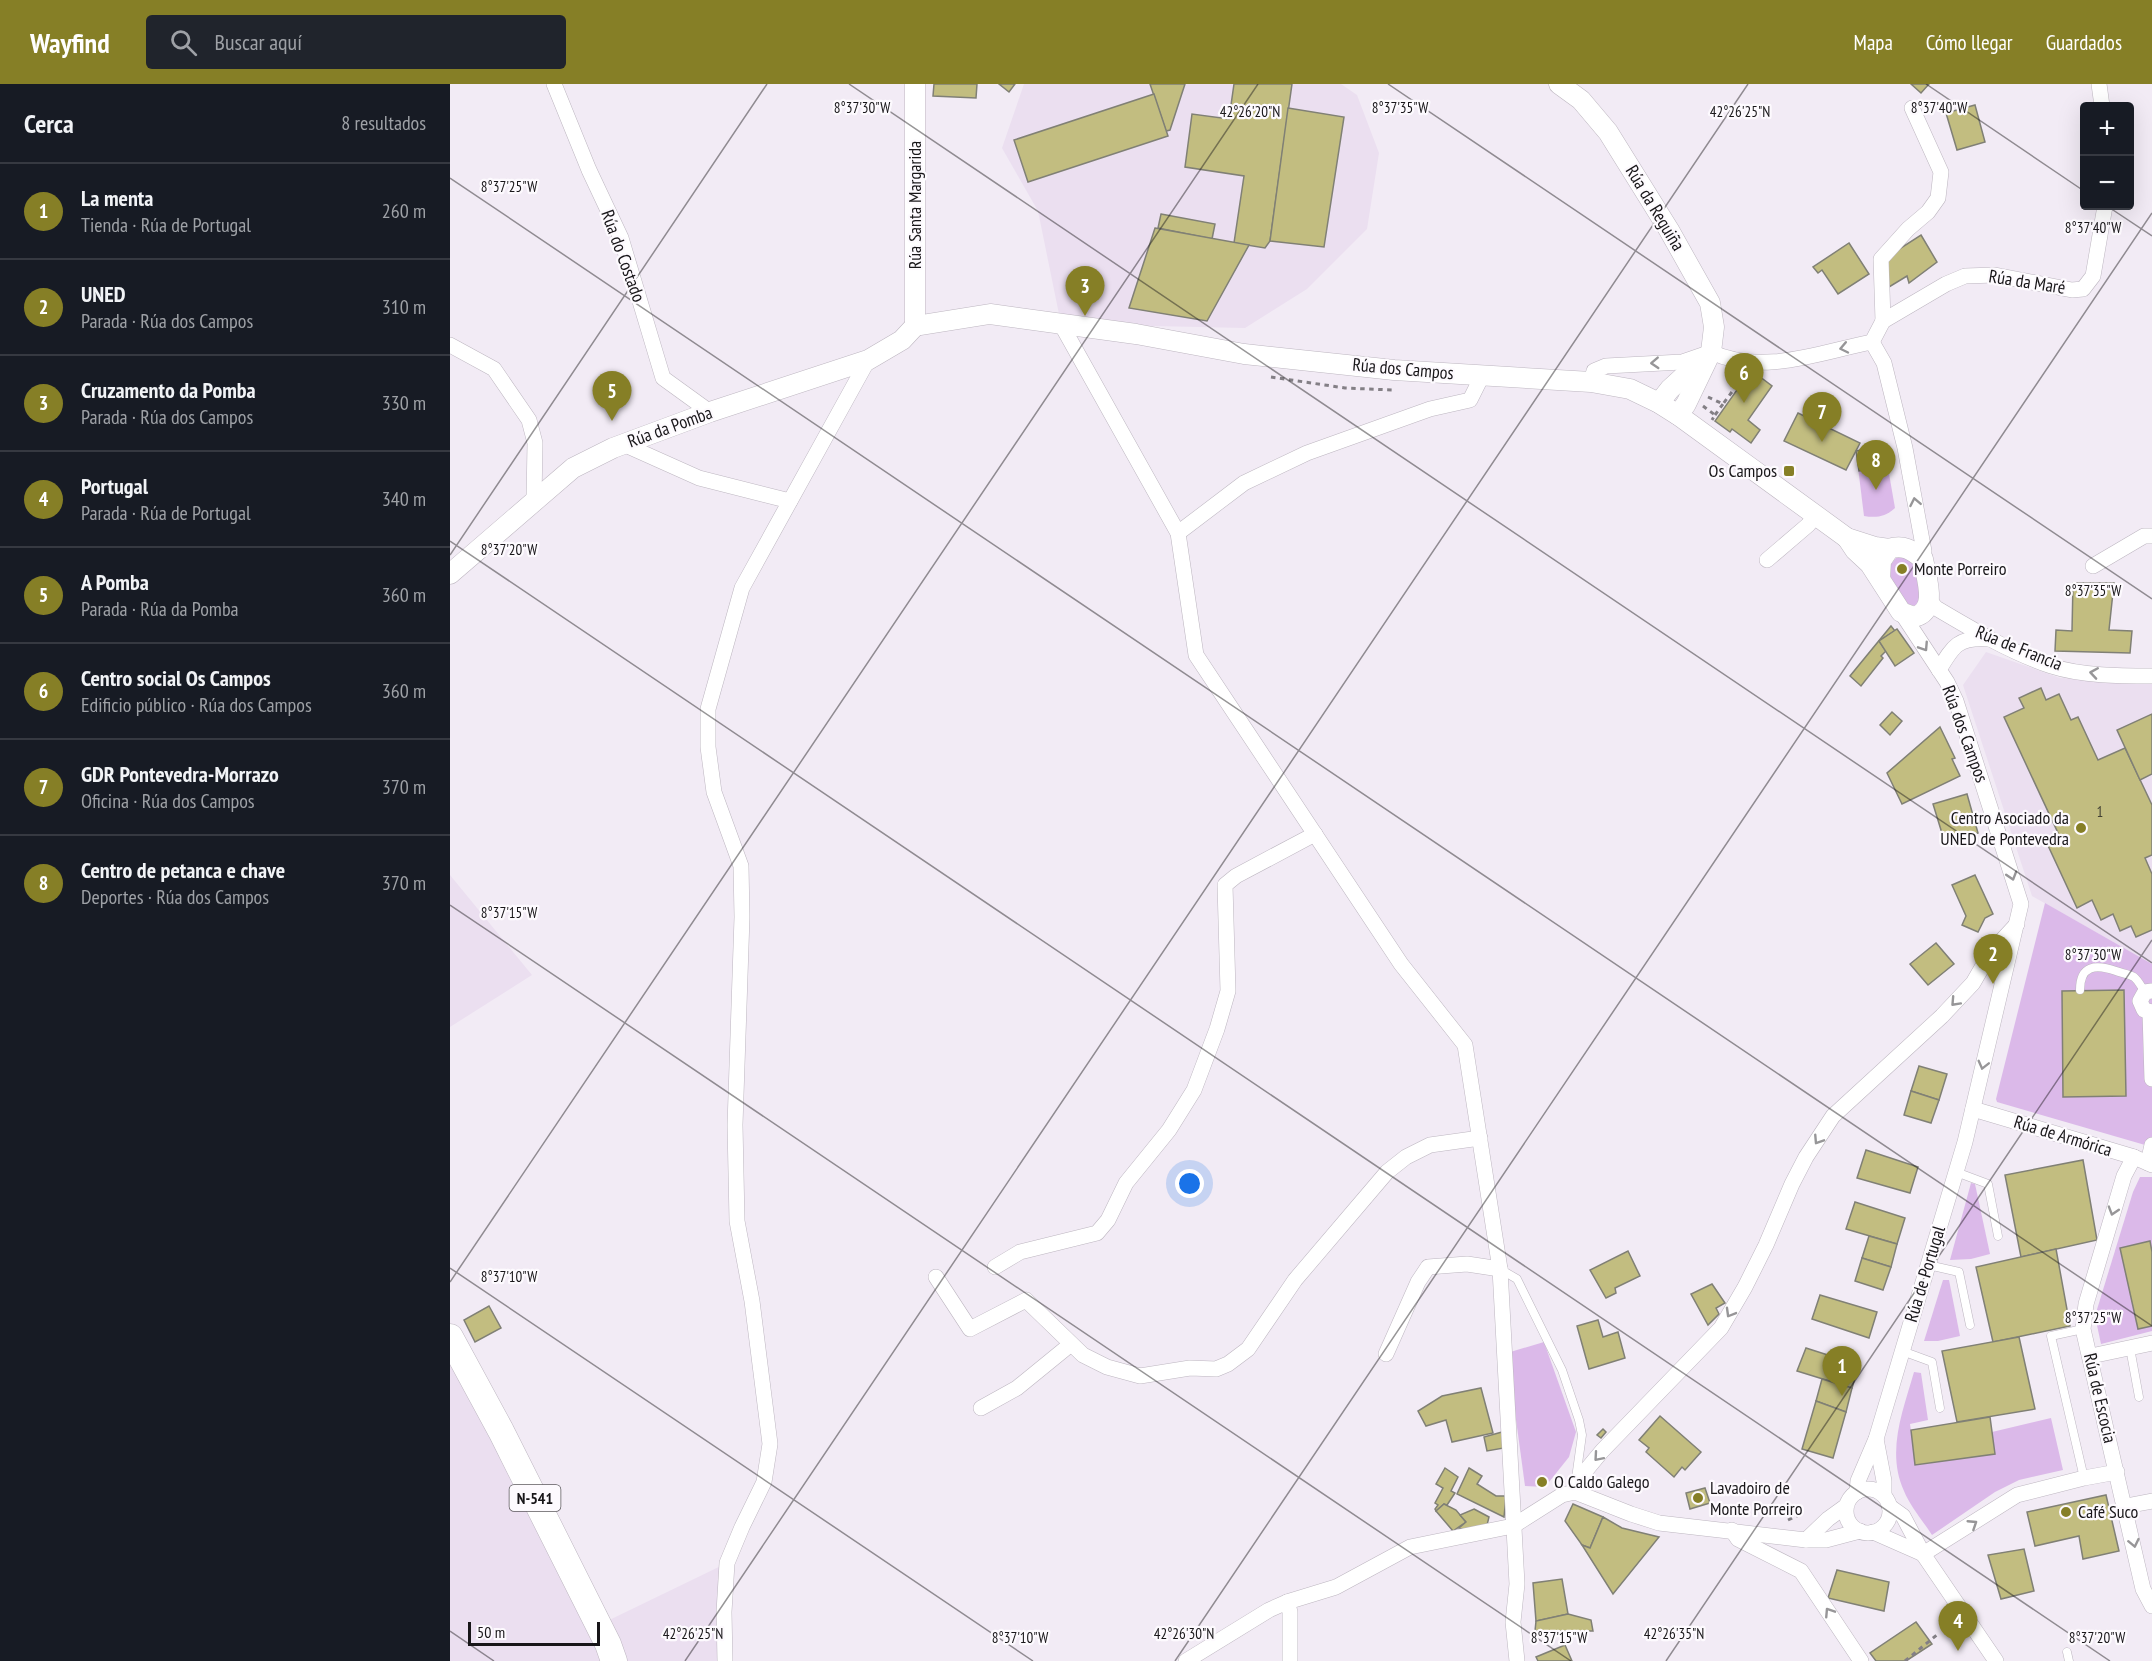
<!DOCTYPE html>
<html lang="es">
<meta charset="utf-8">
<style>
body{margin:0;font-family:"PT Sans Narrow",sans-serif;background:#20242c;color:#f1f3f6}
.controls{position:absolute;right:18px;top:18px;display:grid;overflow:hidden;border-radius:6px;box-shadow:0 6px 24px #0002}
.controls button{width:54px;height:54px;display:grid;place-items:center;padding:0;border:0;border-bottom:2px solid #363941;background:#171b24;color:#f1f3f6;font:30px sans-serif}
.scale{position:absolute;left:18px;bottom:15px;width:132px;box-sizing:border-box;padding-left:6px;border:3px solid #181619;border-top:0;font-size:16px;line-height:21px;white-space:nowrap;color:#181619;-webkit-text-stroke:4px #fdfafe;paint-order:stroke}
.you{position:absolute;left:740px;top:1100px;width:21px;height:21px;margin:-15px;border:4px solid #fff;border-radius:50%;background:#1a73e8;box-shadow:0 0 0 9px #1a73e833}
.badge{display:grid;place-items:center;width:39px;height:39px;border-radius:50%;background:#867f26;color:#fff;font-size:20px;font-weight:700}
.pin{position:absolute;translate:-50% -50px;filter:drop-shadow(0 2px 3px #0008)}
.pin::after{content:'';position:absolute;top:32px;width:21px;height:18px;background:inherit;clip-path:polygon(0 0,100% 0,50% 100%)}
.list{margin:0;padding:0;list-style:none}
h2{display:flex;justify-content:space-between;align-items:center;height:78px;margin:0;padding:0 24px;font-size:26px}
h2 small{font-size:20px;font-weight:400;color:#9ea1a6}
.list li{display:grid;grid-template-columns:39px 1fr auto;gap:18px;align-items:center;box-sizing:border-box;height:96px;padding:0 24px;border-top:2px solid #363941}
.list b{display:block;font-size:22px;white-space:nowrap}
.list p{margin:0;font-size:20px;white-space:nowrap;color:#9ea1a6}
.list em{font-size:20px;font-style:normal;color:#9ea1a6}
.icon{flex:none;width:33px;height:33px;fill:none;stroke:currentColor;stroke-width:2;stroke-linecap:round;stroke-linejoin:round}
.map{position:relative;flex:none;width:1702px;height:1577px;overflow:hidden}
header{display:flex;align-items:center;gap:36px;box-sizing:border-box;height:84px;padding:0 30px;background:#867f26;color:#fff}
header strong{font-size:28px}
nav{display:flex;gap:33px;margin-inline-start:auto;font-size:21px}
.search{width:420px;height:54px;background:#20242c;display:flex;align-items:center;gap:15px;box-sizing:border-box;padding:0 21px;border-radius:6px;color:#9ea1a6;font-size:22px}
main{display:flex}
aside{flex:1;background:#171b24}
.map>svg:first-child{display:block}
.built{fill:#ebdff0}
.green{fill:#dbb9e9}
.building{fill:#c2bd80;stroke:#808075;stroke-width:1.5}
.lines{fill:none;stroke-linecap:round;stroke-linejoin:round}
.service-casing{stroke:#bdb6c0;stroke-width:9}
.minor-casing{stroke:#bdb6c0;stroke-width:16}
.tertiary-casing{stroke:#bdb6c0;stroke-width:21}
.trunk-casing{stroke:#bdb6c0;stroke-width:27}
.path{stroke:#837f85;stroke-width:3;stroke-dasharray:4.5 4.5;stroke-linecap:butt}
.service{stroke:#fff;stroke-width:8}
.minor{stroke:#fff;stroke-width:15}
.tertiary{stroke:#fff;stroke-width:20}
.trunk{stroke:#fff;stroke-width:26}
.oneway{stroke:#979698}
.ticks{fill:none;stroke:#181619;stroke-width:1.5;stroke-opacity:0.45}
.poi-dot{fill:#867f26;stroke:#fdfafe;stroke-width:2}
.labels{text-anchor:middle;stroke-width:4.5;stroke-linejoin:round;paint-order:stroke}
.number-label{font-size:15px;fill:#424033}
.shield{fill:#fdfafe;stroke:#5d5a5e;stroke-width:1.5}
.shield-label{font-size:16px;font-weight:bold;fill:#181619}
.street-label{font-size:18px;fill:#181619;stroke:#fdfafe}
.poi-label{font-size:18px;fill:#181619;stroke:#fdfafe;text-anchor:start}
.ticks-label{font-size:15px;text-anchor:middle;fill:#181619;stroke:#fdfafe;stroke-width:4.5;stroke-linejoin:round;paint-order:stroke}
</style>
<header>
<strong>Wayfind</strong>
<div class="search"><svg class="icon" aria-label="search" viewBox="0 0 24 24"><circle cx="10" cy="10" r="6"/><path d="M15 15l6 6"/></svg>Buscar aquí</div>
<nav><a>Mapa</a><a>Cómo llegar</a><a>Guardados</a></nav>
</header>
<main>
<aside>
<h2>Cerca<small>8 resultados</small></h2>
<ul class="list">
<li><span class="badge">1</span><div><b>La menta</b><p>Tienda · Rúa de Portugal</p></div><em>260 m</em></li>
<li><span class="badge">2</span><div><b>UNED</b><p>Parada · Rúa dos Campos</p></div><em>310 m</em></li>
<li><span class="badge">3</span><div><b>Cruzamento da Pomba</b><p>Parada · Rúa dos Campos</p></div><em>330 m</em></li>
<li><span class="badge">4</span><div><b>Portugal</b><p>Parada · Rúa de Portugal</p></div><em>340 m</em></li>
<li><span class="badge">5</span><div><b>A Pomba</b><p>Parada · Rúa da Pomba</p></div><em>360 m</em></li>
<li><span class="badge">6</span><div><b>Centro social Os Campos</b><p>Edificio público · Rúa dos Campos</p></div><em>360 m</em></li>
<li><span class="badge">7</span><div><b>GDR Pontevedra-Morrazo</b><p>Oficina · Rúa dos Campos</p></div><em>370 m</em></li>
<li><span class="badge">8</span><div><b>Centro de petanca e chave</b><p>Deportes · Rúa dos Campos</p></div><em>370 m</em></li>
</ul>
</aside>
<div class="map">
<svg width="1702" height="1577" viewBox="0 0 1702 1577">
<rect width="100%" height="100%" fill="#f2ebf5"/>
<g class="built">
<path d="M574,0H891L907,11L929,69L917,145L857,205L795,244L611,240L588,127L552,64Z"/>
<path d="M1536,568L1610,594L1702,599V880L1582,812L1513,601Z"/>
<path d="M0,791L82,891L0,943Z"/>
<path d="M0,1257L149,1541L277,1479L275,1577H0Z"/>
</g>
<g class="green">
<path d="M1434,361L1445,424C1435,433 1426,434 1414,432L1406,367Z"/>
<path d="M1453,471L1464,479L1472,513L1465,522L1458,520L1442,497L1438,484L1446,474Z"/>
<path d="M1595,819L1702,880V1063L1547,1018L1546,1015Z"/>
<path d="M1690,1093H1702V1247L1651,1260L1645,1232L1683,1108Z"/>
<path d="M1521,1099L1525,1100L1540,1170L1521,1175L1500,1176Z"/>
<path d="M1493,1196H1499L1510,1252L1488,1257H1474Z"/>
<path d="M1094,1258L1126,1348L1119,1373L1095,1403L1075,1402L1057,1269Z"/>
<path d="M1464,1288L1471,1289L1478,1336L1460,1340L1466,1381L1545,1370L1542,1348L1601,1334L1613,1386L1569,1396L1545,1408L1482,1451C1473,1437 1460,1422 1454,1407C1436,1367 1453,1327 1464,1288Z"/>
</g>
<g class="building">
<path d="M484,0H527L526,14L483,12Z"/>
<path d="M549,0H565L559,8Z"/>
<path d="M700,0H735L720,46L716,47Z"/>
<path d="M784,0H842L820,157L815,164L784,159L794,92L735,83L742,30L779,35Z"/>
<path d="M1461,0H1479L1471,9Z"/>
<path d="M704,10L718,52L578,98L564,56Z"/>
<path d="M1525,21L1535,58L1507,66L1496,29Z"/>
<path d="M838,24L894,33L874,163L820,157Z"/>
<path d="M711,130L765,140L762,155L708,144Z"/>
<path d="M705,144L799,161L757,237L679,224Z"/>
<path d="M1471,151L1487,178L1459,199L1457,192L1439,203L1435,180L1443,169Z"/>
<path d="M1399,159L1419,190L1388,210L1372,186L1368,189L1363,183Z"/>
<path d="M1301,286L1322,302L1298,336L1310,346L1301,359L1282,345L1280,348L1265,337Z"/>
<path d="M1348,329L1410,359L1396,386L1334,357Z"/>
<path d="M1434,361L1437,382L1409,387L1406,367Z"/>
<path d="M1623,499H1664L1659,546L1682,547L1680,569L1605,567L1606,546L1622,547Z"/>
<path d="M1441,542L1445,547L1429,557L1436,567L1431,572L1433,574L1411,602L1400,592Z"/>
<path d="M1447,545L1464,569L1445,582L1429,557Z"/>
<path d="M1591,604L1596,616L1609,610L1621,636L1628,633L1648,676L1675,664L1702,721V771L1695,774L1702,790V846L1686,853L1681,842L1670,847L1663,830L1651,836L1642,816L1627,824L1595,755L1608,749L1554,633L1574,624L1569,614Z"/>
<path d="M1442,628L1452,637L1440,651L1430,641Z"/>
<path d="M1702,630V690L1690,696L1667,646Z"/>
<path d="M1490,643L1505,674L1502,675L1510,692L1452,720L1437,689Z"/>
<path d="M1517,710L1528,749L1495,759L1483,720Z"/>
<path d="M1525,791L1543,830L1535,834L1528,848L1512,841L1516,832L1502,801Z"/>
<path d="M1486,859L1504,880L1478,901L1460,880Z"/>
<path d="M1674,906L1676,1012L1613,1013L1612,907Z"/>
<path d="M1469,982L1497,990L1489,1016L1461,1007Z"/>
<path d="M1461,1007L1489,1016L1481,1039L1454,1031Z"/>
<path d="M1416,1066L1468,1083L1460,1109L1407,1094Z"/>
<path d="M1633,1076L1647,1156L1571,1173L1555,1091Z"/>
<path d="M1405,1118L1455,1134L1447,1160L1396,1145Z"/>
<path d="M1419,1152L1447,1160L1441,1183L1412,1174Z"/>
<path d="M1700,1157L1702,1168V1242L1688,1245L1670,1164Z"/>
<path d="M1606,1165L1620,1242L1543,1258L1526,1183Z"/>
<path d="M1178,1167L1190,1192L1165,1204L1166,1209L1156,1214L1140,1186Z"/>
<path d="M1412,1174L1441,1183L1433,1206L1405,1197Z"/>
<path d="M1262,1200L1275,1219L1266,1224L1269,1230L1258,1241L1241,1210Z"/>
<path d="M1370,1211L1427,1228L1419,1254L1362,1235Z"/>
<path d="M39,1222L51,1244L25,1258L14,1236Z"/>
<path d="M1148,1236L1153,1253L1168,1248L1175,1274L1139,1285L1127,1242Z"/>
<path d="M1569,1253L1585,1325L1507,1338L1492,1267Z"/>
<path d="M1356,1264L1409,1281L1402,1304L1347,1287Z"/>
<path d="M1372,1295L1402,1304L1396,1328L1366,1317Z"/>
<path d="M1031,1304L1043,1349L1002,1358L996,1336L976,1342L968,1327L992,1312Z"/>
<path d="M1366,1317L1396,1328L1383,1374L1352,1365Z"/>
<path d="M1210,1332L1251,1368L1235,1386L1232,1383L1224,1393L1196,1368L1199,1364L1189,1356Z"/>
<path d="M1540,1333L1545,1370L1465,1381L1461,1346Z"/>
<path d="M1153,1345L1156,1348L1151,1354L1147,1351Z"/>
<path d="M1052,1348L1054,1364L1037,1367L1034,1353Z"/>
<path d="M995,1384L1008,1393L1001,1407L1005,1409L997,1421L994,1420L986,1427L985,1425L988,1421L985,1419L993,1404L986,1400Z"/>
<path d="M1019,1384L1032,1392L1027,1400L1046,1412H1056L1054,1433L1007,1410Z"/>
<path d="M1255,1404L1260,1419L1240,1425L1236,1409Z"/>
<path d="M1656,1411L1669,1467L1633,1475L1629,1452L1585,1462L1577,1428Z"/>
<path d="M994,1420L1006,1426L1016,1438L1003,1447L986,1427Z"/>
<path d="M1123,1420L1153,1433L1140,1464L1132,1461L1115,1437Z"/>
<path d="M1024,1425L1039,1433L1037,1441L1014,1445L1009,1444L1016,1438L1010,1431Z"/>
<path d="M1153,1433L1172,1444L1209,1453L1163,1510L1132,1461L1140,1464Z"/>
<path d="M1574,1465L1584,1507L1551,1515L1538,1471Z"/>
<path d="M1387,1486L1439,1498L1434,1527L1378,1514Z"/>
<path d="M1112,1495L1118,1530L1086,1537L1083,1499Z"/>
<path d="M1118,1530L1141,1536L1143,1547H1085L1086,1537Z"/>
<path d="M1466,1538L1482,1560L1456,1577H1426L1420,1569Z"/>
<path d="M1115,1561L1122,1577H1088L1086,1573Z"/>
</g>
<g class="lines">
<g class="service-casing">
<g id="service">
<path d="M1630,906C1630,881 1646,880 1666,887C1671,889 1679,890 1684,893C1688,896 1692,904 1695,908"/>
<path d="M1506,1088L1538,1100L1548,1152"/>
<path d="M1478,1181L1509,1188L1520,1241"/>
<path d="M1050,1185L1067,1195L1112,1286L1129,1336L1132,1351L1126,1394"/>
<path d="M1633,1245L1601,1252L1634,1394"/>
<path d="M1680,1264L1689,1313"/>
<path d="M1452,1267L1482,1278L1490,1324"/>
<path d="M1617,1568L1619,1577"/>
</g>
</g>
<g class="minor-casing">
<g id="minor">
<path d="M104,0L139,86L171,154L213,294L260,328"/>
<path d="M1649,0L1652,22"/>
<path d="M1433,237L1431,175L1458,145L1478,128L1488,114L1491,88L1462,24"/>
<path d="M611,240L728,449L746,571L951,880L1015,961L1050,1185L1067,1500L1063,1538L1067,1577"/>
<path d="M1422,258L1433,237L1496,200L1515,192L1545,191L1622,206L1633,205L1643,192L1655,122"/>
<path d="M0,261L44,285L79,336L85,359L84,416"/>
<path d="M1141,298L1144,287L1156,282L1232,278L1261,268C1313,292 1370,268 1422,258L1434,279L1455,364L1474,467L1473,475"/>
<path d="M173,360L249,394L340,417"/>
<path d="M728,449L794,399L857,369L980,325L1020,316L1032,292"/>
<path d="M1317,476L1358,441L1366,431"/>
<path d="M1643,482L1694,452H1702"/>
<path d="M1480,517L1486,524C1523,546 1560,568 1601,582C1632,592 1670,592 1702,592"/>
<path d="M1489,586C1503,562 1508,553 1538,555"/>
<path d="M1702,907L1695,908L1690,917L1694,926L1702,928"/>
<path d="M1700,928L1702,995"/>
<path d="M1523,1025L1684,1073L1702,1081"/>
<path d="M1684,1073L1674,1092L1636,1220L1633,1245L1693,1505L1702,1522"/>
<path d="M1698,1079L1702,1061"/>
<path d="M545,1183L570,1168L647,1149L658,1136L676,1099L719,1046L744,1006L767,945L778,907L775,801L786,792L865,750"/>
<path d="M486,1193L520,1245L576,1216L633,1271L657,1283L690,1292L740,1284L766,1285L778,1280L798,1265L845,1196L937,1088L956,1073L980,1061L1030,1054"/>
<path d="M936,1270L968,1198L978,1183L1017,1180L1050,1185"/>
<path d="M1641,1272L1702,1259"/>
<path d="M531,1324L567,1304L621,1260"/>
<path d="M1426,1355L1434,1397V1410"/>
<circle cx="1418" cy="1427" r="22"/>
<path d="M1125,1408L1128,1396L1152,1367L1271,1244L1295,1203L1316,1161L1342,1100L1356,1073L1383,1032L1492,932L1523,899L1541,868L1567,840"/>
<path d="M1407,1408L1408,1397L1426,1355L1515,1058L1571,820L1506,617L1497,598L1451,528"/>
<path d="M1439,1422L1453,1432L1473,1470L1546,1577"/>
<path d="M1676,1422L1702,1417"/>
<path d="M1282,1446L1288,1455L1351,1487L1411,1577"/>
<path d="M1423,1448L1473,1470"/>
<path d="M1356,1456L1378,1435L1396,1422"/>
<path d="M1473,1470L1567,1411L1634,1394L1667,1388"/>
<path d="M837,1518L840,1528V1577"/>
<path d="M275,1577L274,1528L277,1479L292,1443L314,1398L320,1360L302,1217L287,1137L285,1041L292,833L291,782L264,708L258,663V625L292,504L418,276"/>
<path d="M736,1577L819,1526L837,1518L886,1503L960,1463L1063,1442L1112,1411L1125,1408L1181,1430L1209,1439L1356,1456H1376L1410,1447"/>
</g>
</g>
<g class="tertiary-casing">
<g id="tertiary">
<path d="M1109,0L1131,16L1158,48L1219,146L1260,219L1264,243L1261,268L1236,320L1228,331"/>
<path d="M465,242L540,230L686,250L794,270L944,286L1141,298L1180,305L1209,319L1228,331L1397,454L1425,463L1439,465"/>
<path d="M465,242V0"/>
<path d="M1209,319L1220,305L1254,274"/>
<path d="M1397,454L1405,466L1420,480L1451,528L1464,533C1489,527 1476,493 1473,475C1462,466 1453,460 1439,465L1431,477L1430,495"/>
<path d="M0,490L123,384L163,364L260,328L418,276L452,256L465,242"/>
</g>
</g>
<g class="trunk-casing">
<path id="trunk" d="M0,1253L51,1347L158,1560L164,1577"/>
</g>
<g class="path">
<path d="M821,293L895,304L942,306"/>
<path d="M1258,313L1273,320L1293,293"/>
<path d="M1253,322L1265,331L1262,336"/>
<path d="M1265,331L1273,320"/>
<path d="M1338,1436L1347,1432"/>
<path d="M1455,1577L1488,1550"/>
</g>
<use href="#service" class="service"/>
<use href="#minor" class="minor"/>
<use href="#tertiary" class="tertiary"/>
<use href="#trunk" class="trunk"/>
</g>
<defs><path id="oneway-chevron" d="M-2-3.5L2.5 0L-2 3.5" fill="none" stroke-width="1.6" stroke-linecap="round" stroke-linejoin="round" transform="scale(1.5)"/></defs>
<g class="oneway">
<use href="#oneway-chevron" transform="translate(1394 264) rotate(168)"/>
<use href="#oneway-chevron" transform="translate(1205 279) rotate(177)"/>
<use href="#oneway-chevron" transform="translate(1465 418) rotate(-101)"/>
<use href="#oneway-chevron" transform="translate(1474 563) rotate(57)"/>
<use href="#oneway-chevron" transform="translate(1644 589) rotate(-171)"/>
<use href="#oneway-chevron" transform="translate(1562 792) rotate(73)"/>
<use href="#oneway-chevron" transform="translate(1505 918) rotate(133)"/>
<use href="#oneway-chevron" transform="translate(1533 981) rotate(104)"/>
<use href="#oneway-chevron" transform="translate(1368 1056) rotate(123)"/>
<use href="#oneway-chevron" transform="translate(1663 1127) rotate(107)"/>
<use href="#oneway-chevron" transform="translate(1280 1229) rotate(120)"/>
<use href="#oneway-chevron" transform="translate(1148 1373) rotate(131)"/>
<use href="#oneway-chevron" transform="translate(1523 1440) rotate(-33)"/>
<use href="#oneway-chevron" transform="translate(1684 1459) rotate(78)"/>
<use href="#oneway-chevron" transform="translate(1379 1528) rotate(-123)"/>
</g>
<path class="ticks" d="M399,0L1702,879M938,0L1702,515M1476,0L1634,107M0,94L1702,1242M1657,122L1702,152M0,457L1660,1577M0,471L317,0M0,821L1121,1577M0,1184L583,1577M0,1198L808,0M0,1547L44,1577M235,1577L1298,0M725,1577L1702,129M1216,1577L1702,856"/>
<g class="poi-dot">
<rect x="1333" y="381" width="12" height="12" rx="3"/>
<circle cx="1452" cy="485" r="6"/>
<circle cx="1631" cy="744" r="6"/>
<circle cx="1092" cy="1398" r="6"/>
<circle cx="1248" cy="1414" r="6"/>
<circle cx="1616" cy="1428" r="6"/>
</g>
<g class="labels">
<g class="number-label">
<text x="1650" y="733">1</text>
</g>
<rect class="shield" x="59.5" y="1401" width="51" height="26" rx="4.5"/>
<g class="shield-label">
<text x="85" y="1420">N-541</text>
</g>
<g class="street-label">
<text transform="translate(465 121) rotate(-90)" y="6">Rúa Santa Margarida</text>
<text transform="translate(1205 124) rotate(59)" y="6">Rúa da Reguiña</text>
<text transform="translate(173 172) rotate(70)" y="6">Rúa do Costado</text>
<text transform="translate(1577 198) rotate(9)" y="6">Rúa da Maré</text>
<text transform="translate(953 285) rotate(5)" y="6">Rúa dos Campos</text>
<text transform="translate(220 343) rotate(-20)" y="6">Rúa da Pomba</text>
<text transform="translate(1569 564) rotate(22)" y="6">Rúa de Francia</text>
<text transform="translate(1515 650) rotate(70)" y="6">Rúa dos Campos</text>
<text transform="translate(1613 1052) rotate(17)" y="6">Rúa de Armórica</text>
<text transform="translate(1475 1190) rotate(-73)" y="6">Rúa de Portugal</text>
<text transform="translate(1650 1314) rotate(77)" y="6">Rúa de Escocia</text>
</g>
<g class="poi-label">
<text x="1327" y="393" text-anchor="end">Os Campos</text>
<text x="1464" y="491">Monte Porreiro</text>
<text x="1619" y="740" text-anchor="end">Centro Asociado da<tspan x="1619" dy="21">UNED de Pontevedra</tspan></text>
<text x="1104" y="1404">O Caldo Galego</text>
<text x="1260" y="1410">Lavadoiro de<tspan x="1260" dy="21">Monte Porreiro</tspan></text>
<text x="1628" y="1434">Café Suco</text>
</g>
</g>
<g class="ticks-label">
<text x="950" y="29">8°37'35"W</text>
<text x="412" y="29">8°37'30"W</text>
<text x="1489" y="29">8°37'40"W</text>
<text x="800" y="33">42°26'20"N</text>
<text x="1290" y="33">42°26'25"N</text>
<text x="59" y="108">8°37'25"W</text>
<text x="1643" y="149">8°37'40"W</text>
<text x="59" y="471">8°37'20"W</text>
<text x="1643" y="512">8°37'35"W</text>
<text x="59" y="834">8°37'15"W</text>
<text x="1643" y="876">8°37'30"W</text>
<text x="59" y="1198">8°37'10"W</text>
<text x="1643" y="1239">8°37'25"W</text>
<text x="243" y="1555">42°26'25"N</text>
<text x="734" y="1555">42°26'30"N</text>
<text x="1224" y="1555">42°26'35"N</text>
<text x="570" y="1559">8°37'10"W</text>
<text x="1109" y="1559">8°37'15"W</text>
<text x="1647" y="1559">8°37'20"W</text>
</g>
</svg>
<div class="controls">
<button>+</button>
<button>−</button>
</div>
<div class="scale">50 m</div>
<div class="you"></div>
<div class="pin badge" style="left:1392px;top:1312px">1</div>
<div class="pin badge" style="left:1543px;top:900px">2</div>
<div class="pin badge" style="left:635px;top:232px">3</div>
<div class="pin badge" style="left:1508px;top:1567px">4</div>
<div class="pin badge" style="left:162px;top:337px">5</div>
<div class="pin badge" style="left:1294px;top:319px">6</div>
<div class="pin badge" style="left:1372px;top:358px">7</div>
<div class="pin badge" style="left:1426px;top:406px">8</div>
</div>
</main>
